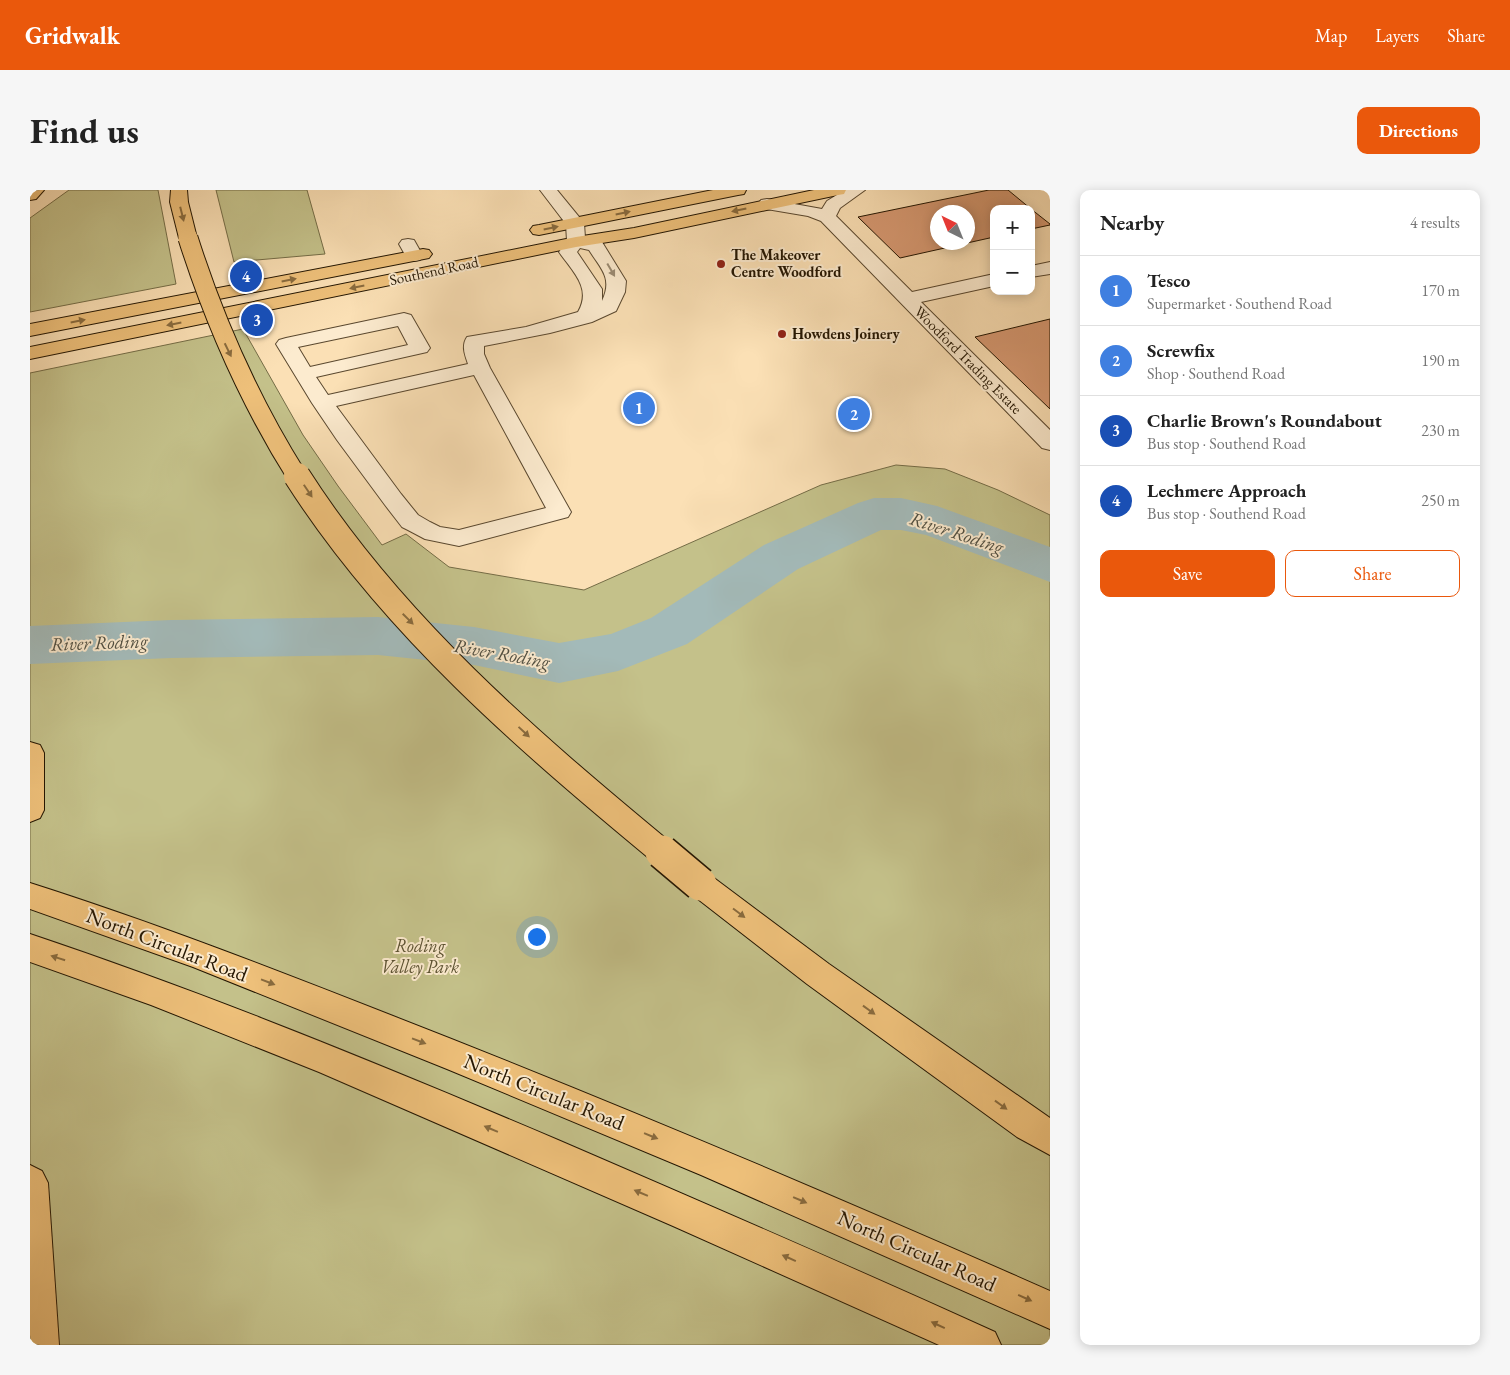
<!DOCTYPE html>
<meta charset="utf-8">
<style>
body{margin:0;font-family:"EB Garamond",serif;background:#f6f6f6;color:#222}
.controls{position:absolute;right:15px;top:15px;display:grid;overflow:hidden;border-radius:10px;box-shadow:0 2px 12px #0003}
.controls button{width:45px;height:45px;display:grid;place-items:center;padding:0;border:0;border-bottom:1px solid #e0e0e0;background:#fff;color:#222;font:25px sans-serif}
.compass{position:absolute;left:900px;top:15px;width:45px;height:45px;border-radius:50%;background:#fff;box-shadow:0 2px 12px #0003;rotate:317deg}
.you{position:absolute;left:506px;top:746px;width:18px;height:18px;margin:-12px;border:4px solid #fff;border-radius:50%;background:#1a73e8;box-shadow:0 0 0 8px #1a73e833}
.badge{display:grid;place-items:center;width:32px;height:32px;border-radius:50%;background:#ea580c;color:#fff;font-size:16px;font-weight:700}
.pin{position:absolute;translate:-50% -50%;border:2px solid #fff;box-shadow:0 1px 5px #0006}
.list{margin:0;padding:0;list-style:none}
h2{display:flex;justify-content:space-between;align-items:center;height:65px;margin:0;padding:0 20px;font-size:21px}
h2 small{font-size:16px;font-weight:400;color:#767676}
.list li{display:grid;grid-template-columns:32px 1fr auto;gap:15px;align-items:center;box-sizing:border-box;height:70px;padding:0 20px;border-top:1px solid #e0e0e0}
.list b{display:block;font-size:19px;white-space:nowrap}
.list p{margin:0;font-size:16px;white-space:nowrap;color:#767676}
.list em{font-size:16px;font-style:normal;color:#767676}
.actions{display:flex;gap:10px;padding:15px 20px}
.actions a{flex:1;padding:11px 0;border:1px solid #ea580c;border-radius:10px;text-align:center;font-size:18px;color:#ea580c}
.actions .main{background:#ea580c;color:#fff}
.map{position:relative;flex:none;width:1020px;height:1155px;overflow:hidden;border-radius:10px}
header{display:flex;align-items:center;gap:30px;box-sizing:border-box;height:70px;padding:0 25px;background:#ea580c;color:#fff}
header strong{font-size:24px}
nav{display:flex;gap:28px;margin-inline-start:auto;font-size:18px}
.intro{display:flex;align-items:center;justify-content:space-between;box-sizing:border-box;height:120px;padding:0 30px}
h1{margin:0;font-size:35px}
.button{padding:12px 22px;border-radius:10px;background:#ea580c;color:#fff;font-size:18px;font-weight:700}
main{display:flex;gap:30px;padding:0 30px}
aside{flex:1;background:#fff;border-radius:10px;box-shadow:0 2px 12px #0003}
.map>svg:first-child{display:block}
.green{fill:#c4c18a;stroke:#746c46}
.water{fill:#a3bab9;stroke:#707870}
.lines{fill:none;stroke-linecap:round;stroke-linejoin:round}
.shore{stroke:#64685e;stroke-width:1}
.river{fill:#a3bab9;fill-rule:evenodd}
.building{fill:#d69972;stroke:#241602;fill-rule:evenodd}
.minor-casing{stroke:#5a482f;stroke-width:2}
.highway-casing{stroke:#241602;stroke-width:2}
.minor{fill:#fcebcf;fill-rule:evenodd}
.highway{fill:#eec07a;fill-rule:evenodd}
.highway-bridge-far2-casing{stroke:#241602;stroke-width:21;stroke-linecap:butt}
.highway-bridge-far1-casing{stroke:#241602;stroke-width:28;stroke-linecap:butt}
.highway-bridge-casing{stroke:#241602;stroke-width:36;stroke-linecap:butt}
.highway-bridge-far2{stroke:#eec07a;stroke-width:19}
.highway-bridge-far1{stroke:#eec07a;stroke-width:26}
.highway-bridge{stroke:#eec07a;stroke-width:33}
.oneway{fill:#896b3e}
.oneway2{fill:#9b8b73}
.poi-dot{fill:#8f2418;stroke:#fcebcf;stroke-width:2}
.labels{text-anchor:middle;stroke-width:4;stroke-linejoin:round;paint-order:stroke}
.far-poi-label{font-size:15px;font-weight:bold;fill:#241602;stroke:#fcebcf;text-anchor:start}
.far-street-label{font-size:15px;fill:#241602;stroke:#fcebcf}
.park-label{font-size:18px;font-style:italic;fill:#5c5232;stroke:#fcebcf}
.water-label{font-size:19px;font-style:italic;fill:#504f42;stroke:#fcebcf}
.near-street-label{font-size:21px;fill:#241602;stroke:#fcebcf}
</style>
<header>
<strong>Gridwalk</strong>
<nav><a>Map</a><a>Layers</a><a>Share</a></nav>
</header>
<div class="intro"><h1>Find us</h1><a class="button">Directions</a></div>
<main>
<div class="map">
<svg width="1020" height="1155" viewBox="0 0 1020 1155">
<rect width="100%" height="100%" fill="#fbe0b5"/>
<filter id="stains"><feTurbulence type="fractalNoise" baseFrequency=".004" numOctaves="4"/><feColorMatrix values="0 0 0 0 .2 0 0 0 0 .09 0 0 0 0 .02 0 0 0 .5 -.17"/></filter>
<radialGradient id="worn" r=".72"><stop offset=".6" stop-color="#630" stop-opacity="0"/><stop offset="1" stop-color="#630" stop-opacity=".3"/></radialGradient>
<g class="green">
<path d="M39,0H128L146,94L0,122V28Z"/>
<path d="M186,0H277L295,64L204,72Z"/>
<path d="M213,139L273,245L308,296L352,355L376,344L419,377L554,400L791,295L866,275L915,279L968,300L1020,325V1155H0V183Z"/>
</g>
<path class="water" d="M841,312L907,320L1020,367V383L908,343L870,334Z"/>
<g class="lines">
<path class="shore" d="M867,320L906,325L1008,368L1010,371L1007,373L912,339L875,330L864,324Z"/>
<path class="river" d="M844,308H871L907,316L1020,357V392L896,345L871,340H851L768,379L657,454L588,481L529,493L444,475L348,465L141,468L0,474V436L141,430L348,427L444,437L529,453L581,444L621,428L734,355L828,313Z"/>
</g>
<g class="building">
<path d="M959,0H978L1001,19H964V47L870,68L828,27ZM908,22H938V52H908Z"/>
<path d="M1001,19L1020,34V35L1001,39Z"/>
<path d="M1020,129V219L945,147Z"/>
</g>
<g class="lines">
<g class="minor-casing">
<g id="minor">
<path d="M510,0H527L554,33L555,48L572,52L596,91L595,102L586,121L562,132L520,143L454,156V164L460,178L541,322L538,327L429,356L395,349L378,340L372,337L355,315L307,250L282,213L246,154L249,150L256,148L374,123L381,125L400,158L397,162L286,187L298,205L438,174C435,165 431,156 437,147L496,137L548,122C562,98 543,82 529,62L537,51L536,34ZM550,58L559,60C571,79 583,88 572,111V99L547,62ZM368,136L378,155L280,177L268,157ZM444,185L516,318L429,340L410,337L400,332L388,325L371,304L306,216Z"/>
<path d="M815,0H835L810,18L806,26L882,102L964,84V96L891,112L1020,240V260L1012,258L791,31L778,26L731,18L728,14L731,10L737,9L792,19L797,11Z"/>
<path d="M378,49L384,50L393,66L390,70L384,71L378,70L369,54L372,50Z"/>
<path d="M1020,72V84L1001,87V76Z"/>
</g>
</g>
<g class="highway-casing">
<g id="highway">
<path d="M0,0H14L6,9L0,10Z"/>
<path d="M141,0H157L158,12L167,48L164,52L158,53L152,52L149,48L140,12Z"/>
<path d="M683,0H716L714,4L708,5L509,45L503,44L500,40L503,36L509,35Z"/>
<path d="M784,0H816L814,4L808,5L604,48L546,57L0,169V157L546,47L604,38Z"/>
<path d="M393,59L399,60L402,64L399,68L0,146V134Z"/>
<path d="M0,552L10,555L14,563V620L10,628L0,632Z"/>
<path d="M670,681L680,685L799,774L1020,928V965L987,947L777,794L660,703L655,694L660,685Z"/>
<path d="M0,693C123,732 243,779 363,826C584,912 803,1005 1020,1101V1139L671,985L417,879L163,777L0,719Z"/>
<path d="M0,744C179,804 354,876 528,950C674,1013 820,1076 965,1142L971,1155H909L643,1036L289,882L121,815L0,772Z"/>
<path d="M0,975L12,981L18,993L29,1155H0Z"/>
</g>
</g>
<use href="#minor" class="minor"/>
<use href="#highway" class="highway"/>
<g class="highway-bridge-far2-casing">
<path id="highway-bridge-far2" d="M158,48C185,133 220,212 268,288"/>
</g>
<g class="highway-bridge-far1-casing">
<path id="highway-bridge-far1" d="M267,286C362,435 499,552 633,663"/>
</g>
<g class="highway-bridge-casing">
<path id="highway-bridge" d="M632,662L670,694"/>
</g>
<use href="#highway-bridge-far2" class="highway-bridge-far2"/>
<use href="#highway-bridge-far1" class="highway-bridge-far1"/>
<use href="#highway-bridge" class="highway-bridge"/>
</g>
<defs><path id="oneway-solid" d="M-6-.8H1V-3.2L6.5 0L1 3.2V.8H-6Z" transform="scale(1.25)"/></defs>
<g class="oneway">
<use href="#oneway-solid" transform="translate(709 20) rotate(168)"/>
<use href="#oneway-solid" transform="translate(593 23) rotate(-12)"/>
<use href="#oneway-solid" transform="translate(152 24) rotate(76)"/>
<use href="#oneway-solid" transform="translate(521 38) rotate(-12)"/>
<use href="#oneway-solid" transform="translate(259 90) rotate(-11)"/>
<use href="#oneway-solid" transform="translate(327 97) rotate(168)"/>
<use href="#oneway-solid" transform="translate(48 131) rotate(-11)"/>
<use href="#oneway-solid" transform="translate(144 134) rotate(169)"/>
<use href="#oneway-solid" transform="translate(198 160) rotate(64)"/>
<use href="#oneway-solid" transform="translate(278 301) rotate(56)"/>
<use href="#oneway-solid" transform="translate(378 429) rotate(45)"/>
<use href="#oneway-solid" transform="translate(494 542) rotate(43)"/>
<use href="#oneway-solid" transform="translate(709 723) rotate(37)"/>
<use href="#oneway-solid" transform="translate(28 768) rotate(-162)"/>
<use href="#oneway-solid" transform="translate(238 792) rotate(21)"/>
<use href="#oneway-solid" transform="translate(839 820) rotate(36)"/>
<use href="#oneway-solid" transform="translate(389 851) rotate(21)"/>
<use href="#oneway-solid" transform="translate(971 915) rotate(36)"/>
<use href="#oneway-solid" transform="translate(461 939) rotate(-157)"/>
<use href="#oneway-solid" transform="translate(621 946) rotate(22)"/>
<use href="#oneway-solid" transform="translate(611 1003) rotate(-157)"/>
<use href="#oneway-solid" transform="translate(770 1010) rotate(23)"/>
<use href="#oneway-solid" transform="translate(759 1068) rotate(-156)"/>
<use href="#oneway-solid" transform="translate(995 1108) rotate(24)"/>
<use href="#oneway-solid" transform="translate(908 1135) rotate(-155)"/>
</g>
<use class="oneway2" href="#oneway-solid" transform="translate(581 80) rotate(60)"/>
<g class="poi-dot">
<circle cx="691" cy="74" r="5"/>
<circle cx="752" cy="144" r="5"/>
</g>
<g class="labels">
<g class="far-poi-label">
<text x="701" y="70">The Makeover<tspan x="701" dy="17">Centre Woodford</tspan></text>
<text x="762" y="149">Howdens Joinery</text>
</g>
<g class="far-street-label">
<text transform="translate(404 81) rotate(-12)" y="5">Southend Road</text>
<text transform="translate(938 170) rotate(45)" y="5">Woodford Trading Estate</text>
</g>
<g class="park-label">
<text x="390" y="762">Roding<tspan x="390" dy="21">Valley Park</tspan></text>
</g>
<g class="water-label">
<text transform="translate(927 342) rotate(18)" y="7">River Roding</text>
<text transform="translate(69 452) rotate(-2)" y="7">River Roding</text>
<text transform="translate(472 463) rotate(10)" y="7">River Roding</text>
</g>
<g class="near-street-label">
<text transform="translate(137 755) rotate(21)" y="7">North Circular Road</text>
<text transform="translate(514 902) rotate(22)" y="7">North Circular Road</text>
<text transform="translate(887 1061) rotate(24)" y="7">North Circular Road</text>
</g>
</g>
<rect width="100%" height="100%" filter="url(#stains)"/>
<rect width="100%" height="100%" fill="url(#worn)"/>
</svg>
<div class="controls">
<button>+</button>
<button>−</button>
</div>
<svg class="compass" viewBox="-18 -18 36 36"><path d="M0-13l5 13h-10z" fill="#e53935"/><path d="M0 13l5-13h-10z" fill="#767676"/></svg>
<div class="you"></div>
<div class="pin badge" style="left:609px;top:218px;background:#3f7fe0">1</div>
<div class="pin badge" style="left:824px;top:224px;background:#3f7fe0">2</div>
<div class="pin badge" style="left:227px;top:130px;background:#1a4fb4">3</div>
<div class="pin badge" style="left:216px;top:86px;background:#1a4fb4">4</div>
</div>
<aside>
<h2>Nearby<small>4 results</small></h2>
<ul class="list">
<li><span class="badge" style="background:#3f7fe0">1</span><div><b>Tesco</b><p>Supermarket · Southend Road</p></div><em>170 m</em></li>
<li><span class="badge" style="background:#3f7fe0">2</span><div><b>Screwfix</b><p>Shop · Southend Road</p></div><em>190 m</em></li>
<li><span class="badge" style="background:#1a4fb4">3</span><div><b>Charlie Brown's Roundabout</b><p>Bus stop · Southend Road</p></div><em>230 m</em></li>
<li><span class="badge" style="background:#1a4fb4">4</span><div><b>Lechmere Approach</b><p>Bus stop · Southend Road</p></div><em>250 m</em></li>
</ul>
<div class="actions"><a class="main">Save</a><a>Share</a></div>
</aside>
</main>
